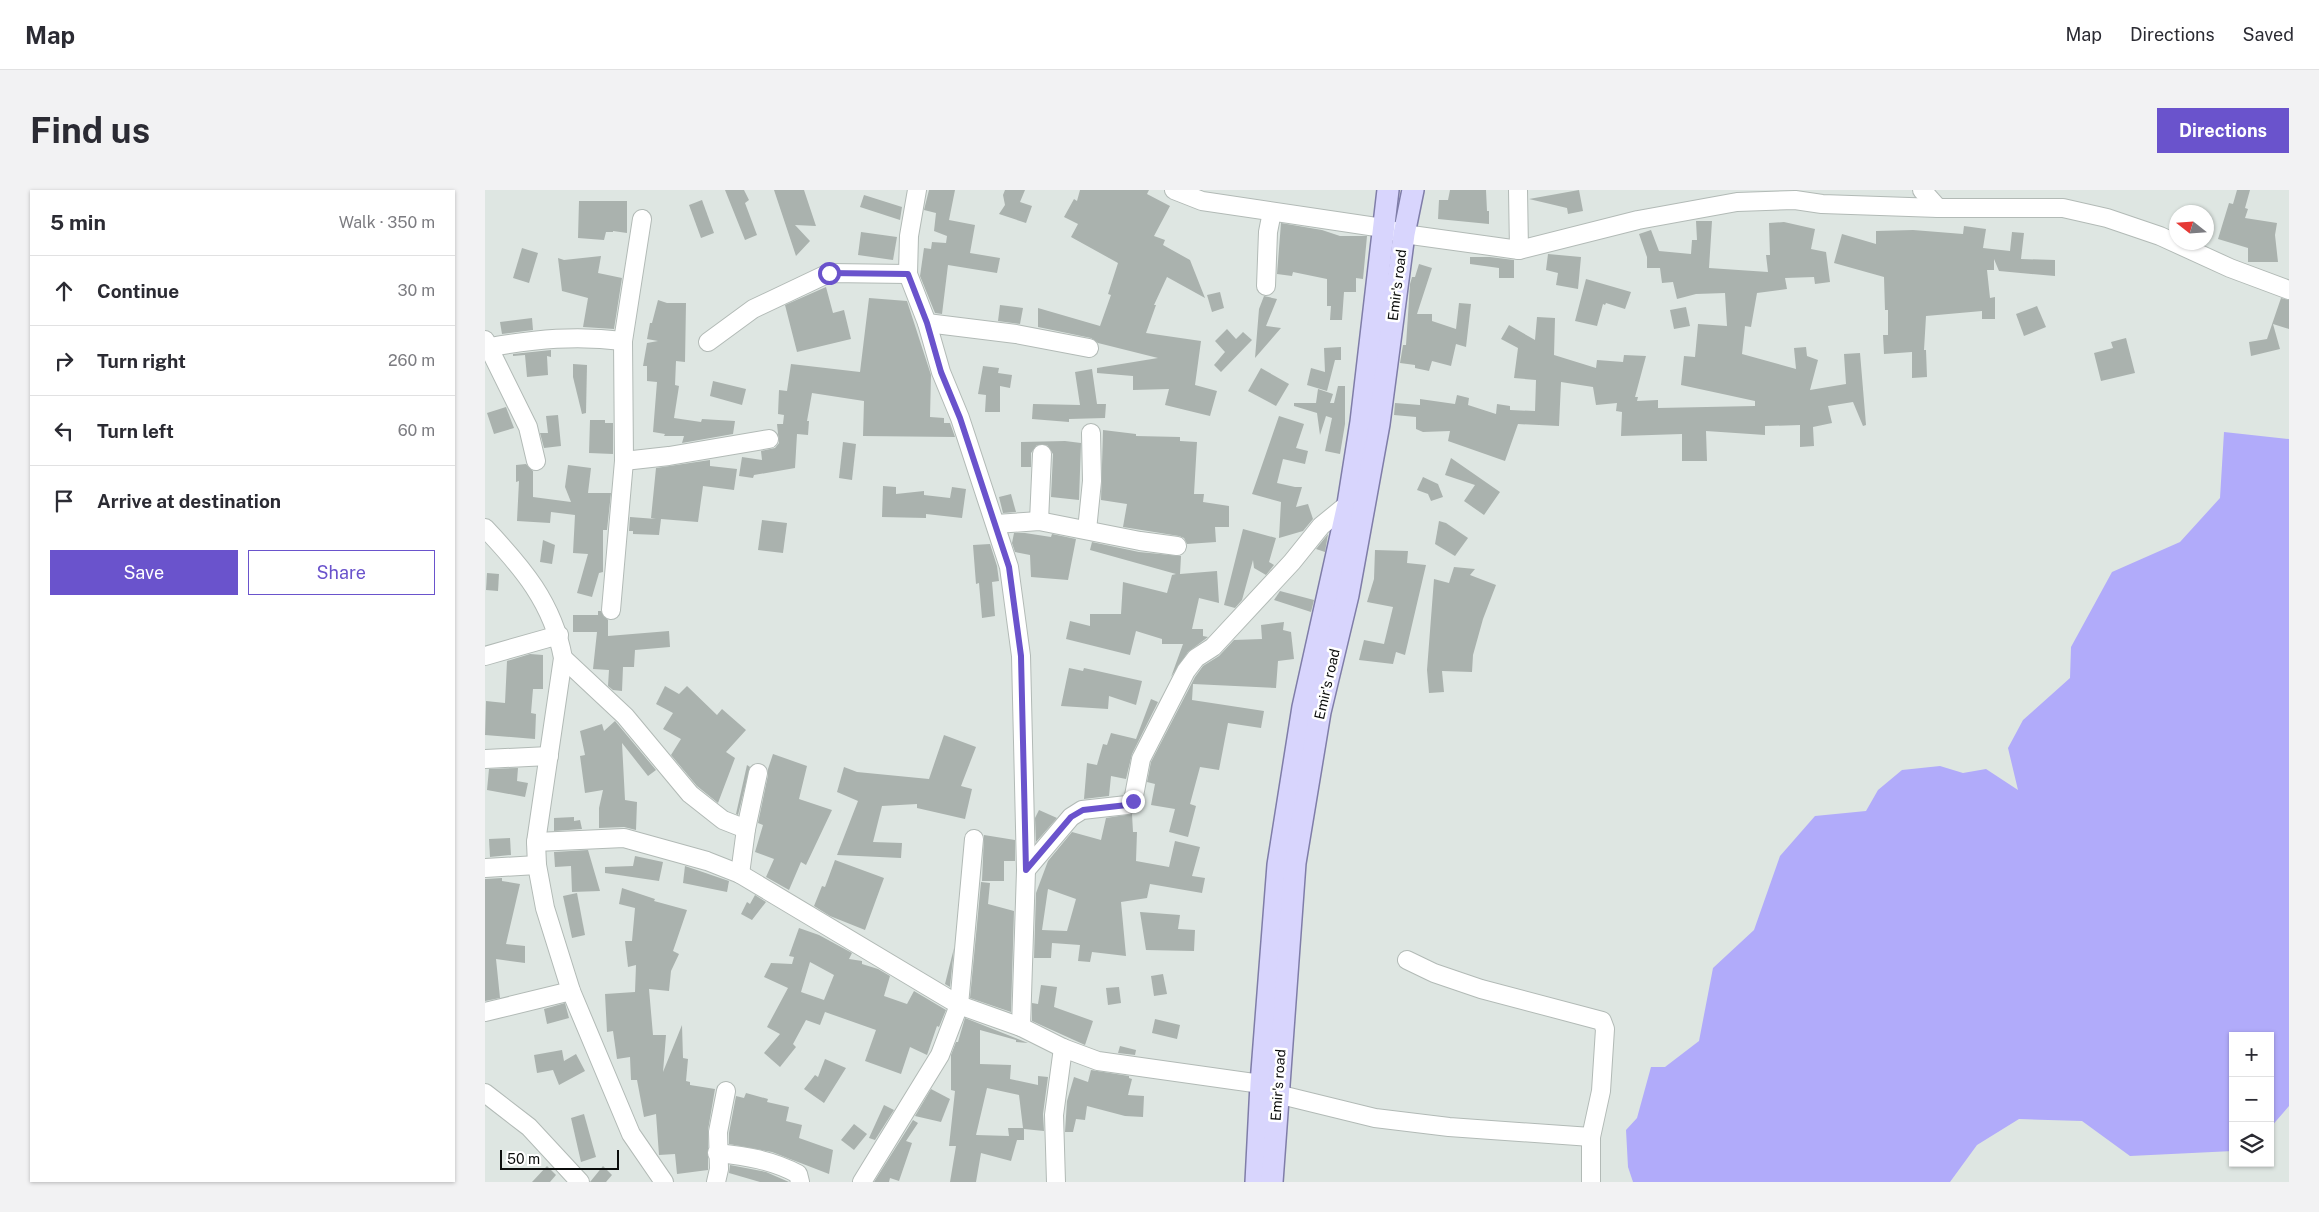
<!DOCTYPE html>
<meta charset="utf-8">
<style>
body{margin:0;font-family:"Public Sans",sans-serif;background:#f2f2f3;color:#2b2b33}
.controls{position:absolute;right:15px;bottom:15px;display:grid;overflow:hidden;border-radius:0px;box-shadow:0 1px 4px #0004}
.controls button{width:45px;height:45px;display:grid;place-items:center;padding:0;border:0;border-bottom:1px solid #e1e1e2;background:#fff;color:#2b2b33;font:25px sans-serif}
.compass{position:absolute;left:1684px;top:15px;width:45px;height:45px;border-radius:50%;background:#fff;box-shadow:0 1px 4px #0004;rotate:287deg}
.scale{position:absolute;left:15px;bottom:12px;width:119px;box-sizing:border-box;padding-left:5px;border:2px solid #0b0d0c;border-top:0;font-size:14px;line-height:18px;white-space:nowrap;color:#0b0d0c;-webkit-text-stroke:4px #fff;paint-order:stroke}
.stop{position:absolute;width:15px;height:15px;margin:-11px;border:4px solid #6a53cc;border-radius:50%;background:#fff}
.stop.end{background:#6a53cc;border-color:#fff;box-shadow:0 1px 5px #0008}
.list{margin:0;padding:0;list-style:none}
h2{display:flex;justify-content:space-between;align-items:center;height:65px;margin:0;padding:0 20px;font-size:21px}
h2 small{font-size:16px;font-weight:400;color:#7c7c81}
.list li{display:grid;grid-template-columns:32px 1fr auto;gap:15px;align-items:center;box-sizing:border-box;height:70px;padding:0 20px;border-top:1px solid #e1e1e2}
.list b{display:block;font-size:19px;white-space:nowrap}
.list em{font-size:16px;font-style:normal;color:#7c7c81}
.actions{display:flex;gap:10px;padding:15px 20px}
.actions a{flex:1;padding:11px 0;border:1px solid #6a53cc;border-radius:0px;text-align:center;font-size:18px;color:#6a53cc}
.actions .main{background:#6a53cc;color:#fff}
.icon{flex:none;width:28px;height:28px;fill:none;stroke:currentColor;stroke-width:2;stroke-linecap:round;stroke-linejoin:round}
.map{position:relative;flex:none;width:1804px;height:992px;overflow:hidden;border-radius:0px}
header{display:flex;align-items:center;gap:30px;box-sizing:border-box;height:70px;padding:0 25px;background:#fff;border-bottom:1px solid #e1e1e2}
header strong{font-size:24px}
nav{display:flex;gap:28px;margin-inline-start:auto;font-size:18px}
.intro{display:flex;align-items:center;justify-content:space-between;box-sizing:border-box;height:120px;padding:0 30px}
h1{margin:0;font-size:35px}
.button{padding:12px 22px;border-radius:0px;background:#6a53cc;color:#fff;font-size:18px;font-weight:700}
main{display:flex;gap:30px;padding:0 30px}
aside{flex:1;background:#fff;border-radius:0px;box-shadow:0 1px 4px #0004}
.map>svg:first-child{display:block}
.water{fill:#b1abfa}
.building{fill:#aab2ae;fill-rule:evenodd}
.lines{fill:none;stroke-linecap:round;stroke-linejoin:round}
.minor-casing{stroke:#b2bab6;stroke-width:20}
.major-casing{stroke:#7f7da8;stroke-width:24}
.minor{stroke:#fff;stroke-width:18}
.major{stroke:#d8d5fd;stroke-width:21}
.route{stroke:#6a53cc;stroke-width:6}
.labels{text-anchor:middle;stroke-width:5;stroke-linejoin:round;paint-order:stroke}
.street-label{font-size:14px;fill:#0b0d0c;stroke:#fff}
</style>
<header>
<strong>Map</strong>
<nav><a>Map</a><a>Directions</a><a>Saved</a></nav>
</header>
<div class="intro"><h1>Find us</h1><a class="button">Directions</a></div>
<main>
<aside>
<h2>5 min<small>Walk · 350 m</small></h2>
<ul class="list">
<li><svg class="icon" aria-label="ahead" viewBox="0 0 24 24"><path d="M12 20V5M6 11l6-6 6 6"/></svg><div><b>Continue</b></div><em>30 m</em></li>
<li><svg class="icon" aria-label="right" viewBox="0 0 24 24"><path d="M7 20v-9h11M14 6l5 5-5 5"/></svg><div><b>Turn right</b></div><em>260 m</em></li>
<li><svg class="icon" aria-label="left" viewBox="0 0 24 24"><path d="M17 20v-9H6M10 6l-5 5 5 5"/></svg><div><b>Turn left</b></div><em>60 m</em></li>
<li><svg class="icon" aria-label="arrive" viewBox="0 0 24 24"><path d="M6 21V4h12l-3 4 3 4H6"/></svg><div><b>Arrive at destination</b></div></li>
</ul>
<div class="actions"><a class="main">Save</a><a>Share</a></div>
</aside>
<div class="map">
<svg width="1804" height="992" viewBox="0 0 1804 992">
<rect width="100%" height="100%" fill="#dee6e2"/>
<path class="water" d="M1739,242L1804,249V916L1785,938V846H1748V961L1645,966L1597,931L1534,929L1492,955L1465,992H1148L1143,977L1141,940L1152,928L1166,877H1180L1214,851L1228,778L1269,740L1295,666L1330,626L1381,621L1393,600L1417,580L1455,576L1478,583L1501,579L1533,600L1523,558L1538,530L1585,488L1586,457L1627,382L1695,352L1735,308Z"/>
<g class="building">
<path d="M240,0H259L264,10L260,13L272,45L260,50Z"/>
<path d="M289,0H319L331,36L310,35L325,51L311,66Z"/>
<path d="M444,0H470L464,30L490,35L485,63L515,68L512,83L463,75L457,124L450,123L435,86L439,58L446,59L447,52L461,53L462,46L449,41L451,23L439,20Z"/>
<path d="M520,0H540L535,12L547,16L541,33L514,24L520,15L518,5Z"/>
<path d="M595,0H664L662,4L685,16L669,46L680,50L678,55L705,70L720,108L682,87L669,115H671L661,143L716,151L710,195L732,201L725,226L680,215L684,199L648,200V186L612,183V178L673,168L613,153L606,148L553,137V118L615,136L626,105L623,104L633,73L586,47L593,34L579,27L589,9L592,11Z"/>
<path d="M965,0H1001L1002,21H1004V34L953,29L954,10H963Z"/>
<path d="M1094,0L1098,21L1083,24L1082,18L1044,9Z"/>
<path d="M1752,0H1765L1760,18L1763,19L1760,28L1792,33L1790,45L1793,72H1763V58L1733,49L1744,13L1748,14Z"/>
<path d="M379,5L417,17L415,30L375,17Z"/>
<path d="M217,10L229,43L216,48L204,15Z"/>
<path d="M94,11H142V43L128,41V42H121L119,50L93,48Z"/>
<path d="M1211,31H1227L1224,78L1283,82L1281,65H1285L1284,33L1299,32L1330,39L1326,59L1341,62L1345,92L1330,94L1329,87L1300,88L1302,99L1272,103L1266,137L1260,136L1257,164L1311,179L1309,158L1321,157L1322,166L1333,170L1325,200L1361,194L1359,164L1375,163L1381,235L1378,236L1368,212L1343,216L1347,233L1328,237L1329,256L1315,257V235L1280,236V245L1221,241L1222,271H1197V244L1136,246L1137,222L1131,221L1132,213L1111,215L1108,197L1076,192L1074,236L1033,234L1020,271L963,251L965,241L938,242L931,239V227L909,225L910,213L935,215V209L970,214L972,205L984,208L983,215L1011,224L1012,214L1025,216V220L1050,221L1051,190L1029,188L1033,158L1016,149L1024,135L1050,150L1052,127L1070,128L1069,165L1111,178L1112,170L1138,172L1139,165L1161,166L1150,207H1153L1152,211L1173,210V218L1270,216V211L1196,195L1199,166L1210,167L1213,134L1242,136L1240,103L1211,104L1192,109L1188,92L1177,93L1175,78H1162V67L1154,44L1166,40L1174,61L1206,64L1207,50H1212Z"/>
<path d="M796,33L837,40L855,46H882L878,89L871,88V102H859L857,130H845L846,116H842V89L808,82L807,86L792,84Z"/>
<path d="M1479,36L1501,39L1498,58L1525,61L1527,42L1539,43L1536,69L1570,70V86L1514,81L1509,69V80H1502L1505,108L1510,107V129H1497V121L1441,126L1439,160H1441L1442,187L1427,188V162L1399,164L1398,145H1403V120H1400L1399,87L1349,73L1357,44L1391,54V41L1428,40L1478,44Z"/>
<path d="M376,42L412,47L408,70L373,65Z"/>
<path d="M37,58L53,63L44,93L28,88Z"/>
<path d="M1063,64L1096,67L1093,99L1071,95L1073,83L1061,80Z"/>
<path d="M116,66L113,83L137,88L129,139L98,137L103,108L77,101L73,68L79,70Z"/>
<path d="M985,67H1005L1029,70V88H1014V78L985,74Z"/>
<path d="M934,74L947,78L932,124H947V131L971,139L974,113L986,114L981,157L971,154L966,176L947,171L944,181L930,178V175L915,173L918,155H921L925,94L927,87H930Z"/>
<path d="M1101,89L1146,102L1140,119L1121,113L1120,115L1118,114L1112,136L1090,131Z"/>
<path d="M341,97L348,123L359,120L366,149L312,162L300,115Z"/>
<path d="M735,102L739,118L727,122L722,105Z"/>
<path d="M779,106L792,109L781,136L796,138L770,168L774,119Z"/>
<path d="M384,108L422,111L446,185L445,227L459,228V233H465L470,247L378,246L379,211L327,203L322,231H324L323,245L312,244L310,278L269,285L268,288L254,286L257,267L277,270L276,261L290,258L294,253L292,234H298L299,225L293,224L294,200L302,201L306,174L375,182Z"/>
<path d="M1796,108L1804,110V139L1788,134L1795,159L1766,166L1764,152L1782,149Z"/>
<path d="M173,110L182,113H201L200,172L191,171L190,195L194,196L189,228L216,232L217,229L250,231L248,244L197,253L199,246H179L180,244L168,242L172,192L162,191V176H158L162,153L173,151L162,149L165,133H167Z"/>
<path d="M515,115L538,118L535,134L513,131Z"/>
<path d="M1552,116L1561,137L1539,146L1531,124Z"/>
<path d="M1201,117L1205,136L1189,139L1185,120Z"/>
<path d="M47,128L48,140L17,144L15,132Z"/>
<path d="M742,139L751,149L758,142L767,150L736,182L729,175L740,162L730,151Z"/>
<path d="M1641,148L1650,183L1616,191L1609,163L1628,158L1626,152Z"/>
<path d="M856,157V170H850L842,201L822,195L826,178L840,182L839,158Z"/>
<path d="M66,160V167L62,166L63,185L42,187L40,165L28,166V164Z"/>
<path d="M88,174L102,175L101,223L97,224L88,187Z"/>
<path d="M498,176L514,178L513,183L527,185L525,198L515,196V222H500L501,205L493,204Z"/>
<path d="M776,178L804,194L791,216L763,201Z"/>
<path d="M607,179L612,214H621L620,228L584,229V232L547,229L548,214L595,215L590,182Z"/>
<path d="M228,191L261,199L257,215L225,206Z"/>
<path d="M853,196H860V234L855,264L840,261L847,228L841,226L835,245L832,223L809,216V213H831L833,199L848,204L845,213H849Z"/>
<path d="M21,217L29,238L9,244L2,223Z"/>
<path d="M73,225L76,256L59,258L55,243H63L61,226Z"/>
<path d="M794,226L819,234L811,258L823,261L820,274L798,269L792,293L810,297H817L811,317L823,314L828,329L818,341L794,348L796,312L767,304Z"/>
<path d="M105,230H120V233H128V264L104,263Z"/>
<path d="M618,240L651,244V246L695,247V251L712,252L709,304H719L718,312L744,316V337H730L731,352L702,354L699,348L694,346L638,337L642,314L616,310Z"/>
<path d="M580,251L596,253L594,310L566,307L568,264L562,255H552L546,263V277H536V252Z"/>
<path d="M358,252L371,254L367,290L354,288Z"/>
<path d="M966,268L1015,302L999,325L979,311L990,295L960,285Z"/>
<path d="M225,270V276L252,279L249,300L218,296L213,332L176,329L174,345L148,344V341H144L145,327L171,329L166,328L171,278Z"/>
<path d="M41,274L48,281V307L86,312L80,297L83,275L106,278L103,303H126L122,340H118V382L114,383L107,407L92,403L103,364L88,363L90,325L66,322L65,333L32,331L34,291L31,292V275Z"/>
<path d="M938,287L953,294L958,307L946,311L943,304L932,300Z"/>
<path d="M398,296L411,297V304L439,301V305L465,308L467,297L481,299L477,328L441,324V328L397,327Z"/>
<path d="M526,304L531,322L518,323L514,307Z"/>
<path d="M277,330L302,333L298,363L273,360Z"/>
<path d="M954,331L961,333L983,348L970,366L950,354Z"/>
<path d="M758,339L791,348L784,372L789,375L781,385L769,378L768,370L757,410L750,418L739,415Z"/>
<path d="M529,343H540L566,347L567,344L591,349L583,390L546,387L545,365L530,362L527,353Z"/>
<path d="M843,344L840,362L831,359Z"/>
<path d="M58,350L70,355L67,374L55,372Z"/>
<path d="M607,352L654,362L696,366L695,384L732,381L734,413L714,408L707,439H718V446L723,447L703,462L686,487L698,454H677V449L651,441L645,465L581,449L585,431L605,436V424H636L638,392L682,403L687,385L691,384L605,360Z"/>
<path d="M505,354L512,376L514,391L507,392L510,426L497,428L494,393L491,394L488,355Z"/>
<path d="M890,360L923,361L922,373L941,375L920,465L911,462L908,474L874,470L879,450L899,454L908,417L882,412L889,389Z"/>
<path d="M969,377L990,379L985,385L1011,395L998,429L988,465L987,482L957,481L959,502L944,503L942,480L949,389L964,393Z"/>
<path d="M2,383L14,384L13,401L1,400Z"/>
<path d="M795,401L829,410L826,422L789,410Z"/>
<path d="M113,421H116L123,430V446L184,441L185,457L150,460L149,477H138L137,501L128,500L123,496L124,480L108,479L112,442H88V425H113Z"/>
<path d="M799,432L798,440L806,442L809,469L793,471L791,498L708,494L707,510L779,521L776,538L743,533L734,580L715,577L705,614L711,616L703,647L684,642L690,619L666,615L670,594L662,592L666,572L710,487L718,476L734,466L749,450L777,449L776,435Z"/>
<path d="M45,464L58,465V499H48L46,523L51,524L50,549L0,545L1,511L20,513L22,471Z"/>
<path d="M584,478L598,481L599,478L657,491L651,515L624,506L623,519L576,516Z"/>
<path d="M180,496L194,504L202,496L232,525L237,519L261,540L241,562L250,568L233,613L212,596L186,565L196,549L178,539L188,523L171,514Z"/>
<path d="M666,509L673,512L647,564L641,589L626,586L624,606L599,609L602,573L612,575L618,554L622,555L626,543L651,549Z"/>
<path d="M130,531L171,580L163,586L137,553L140,610L152,612L151,640L139,637L114,638V618L118,600L100,603L95,566L100,565L95,541L117,534L119,541Z"/>
<path d="M459,545L491,557L476,596L487,599L480,629L432,618V614L397,616L388,652L417,653L416,668L352,665L373,611L352,602L359,577L372,582L444,589Z"/>
<path d="M288,564L322,576L314,609L347,620L321,675L316,672L304,700L281,687L289,669L270,662L278,635L273,633L283,585V579Z"/>
<path d="M262,575L265,577L253,625L251,624Z"/>
<path d="M33,578L32,591L43,593L40,607L2,600L4,579Z"/>
<path d="M554,620L572,628L551,652L550,628Z"/>
<path d="M647,624L648,642H652L651,671L684,677L690,651L715,657L707,686L720,688L717,703L665,694L662,708L636,712L641,766L607,762L605,772L593,771L595,755L567,753L566,768H549L551,703L563,671L587,642L616,650L621,628ZM563,699L591,709L582,741L557,740Z"/>
<path d="M89,627V631L95,630L97,639L69,641V628Z"/>
<path d="M499,645L530,650V671H519V691H497Z"/>
<path d="M25,648L26,665L5,667L4,649Z"/>
<path d="M103,660L115,701L87,702L86,676L70,677L69,662Z"/>
<path d="M150,666L178,672L174,691L120,683V677L148,676Z"/>
<path d="M350,670L399,688L380,740L345,726L329,716L337,696L340,697Z"/>
<path d="M200,676L244,691L242,702L198,693Z"/>
<path d="M17,688V691L35,694L21,754L40,756V773L11,769L15,808L0,811V689Z"/>
<path d="M496,692L505,693L503,714L529,721L526,822L485,808Z"/>
<path d="M137,698L170,709L169,711L202,720L188,761L194,764L186,781L184,801L164,799L168,845H181L178,882L197,835L198,868L203,869L201,891L205,892V895L230,899L223,940V980L192,984L190,964L174,965L171,924L159,927L152,890H146L145,867L132,869L128,841L122,842L120,804L150,802L151,775L143,777L140,751H147L150,718L134,714Z"/>
<path d="M92,703L100,745L87,748L78,706Z"/>
<path d="M270,705L281,712L267,730L256,724L262,712L265,714Z"/>
<path d="M655,722L695,725L693,739L710,740L709,761L661,760Z"/>
<path d="M314,738L334,745L367,763L364,769L377,771V774L393,779L405,786L399,806L422,814L429,801L461,820L454,837L452,836L442,865L425,857L416,884L380,871L391,840L340,822L335,835L321,830L308,854L311,857L295,877L279,863L295,844L282,837L303,798L279,787L286,773L307,774L309,767L304,766ZM325,772L349,785L339,810L316,802Z"/>
<path d="M469,758L465,797L460,794Z"/>
<path d="M678,784L682,804L669,806L666,786Z"/>
<path d="M556,795L572,797L569,817L608,831L600,855L547,831V813L553,814Z"/>
<path d="M634,797L636,813L623,815L621,798Z"/>
<path d="M80,813L84,828L62,834L59,819Z"/>
<path d="M480,828L543,853L531,852V850L495,840V874L526,875L525,889L553,895V886L563,887L558,924L559,941L539,939V950H532L526,971L496,963L491,992H465L471,956H464L470,901L466,900V865L471,852H473ZM502,898L534,905L538,938H523L524,946L491,945Z"/>
<path d="M670,829L695,835L692,849L667,843Z"/>
<path d="M635,856L651,860L650,865L633,863Z"/>
<path d="M77,860L79,871L91,864L100,881L74,895L68,880L52,883L49,865Z"/>
<path d="M340,869L361,878L339,913L319,899L330,885L333,887Z"/>
<path d="M606,880L644,886V888L647,889L643,905L659,906L658,927L640,926L602,916L600,930L591,929L588,942H580L582,911L589,887L603,892Z"/>
<path d="M446,899L465,909L456,932L430,926Z"/>
<path d="M261,903L283,909L282,912L304,917L301,931L317,935L314,948L348,960L344,984L287,962L244,954V943L251,906L259,908Z"/>
<path d="M399,915L409,920L390,950L384,948Z"/>
<path d="M99,924L111,967L96,972L86,928Z"/>
<path d="M428,930L433,933L421,951L427,953L414,991L405,988L404,992H389Z"/>
<path d="M369,934L382,944L369,960L356,950Z"/>
<path d="M245,975L281,982L304,992H275L244,983Z"/>
<path d="M62,976L71,985L65,992H47Z"/>
<path d="M118,976L127,985L121,992H105Z"/>
</g>
<g class="lines">
<g class="minor-casing">
<g id="minor">
<path d="M432,0L424,46L423,84L442,133L456,182L475,228L524,377L536,466L541,680L536,837"/>
<path d="M689,0L717,11L898,38L919,44L1034,60L1153,30L1252,12L1310,10L1337,14L1453,18H1578L1622,28L1675,46L1745,78L1804,100"/>
<path d="M1033,0L1034,60"/>
<path d="M1437,0L1453,18"/>
<path d="M781,96L783,42L787,22"/>
<path d="M442,133L531,144L604,158"/>
<path d="M0,150L43,237L51,271"/>
<path d="M223,152L268,119L344,83L423,84"/>
<path d="M5,157C52,149 91,145 138,151"/>
<path d="M139,271L184,266L284,249"/>
<path d="M554,331L557,264"/>
<path d="M511,334L554,331L655,351L692,356"/>
<path d="M0,338C37,377 68,413 78,468L51,652L52,675L60,718L86,801L146,944L179,992"/>
<path d="M602,340L607,291L606,243"/>
<path d="M126,420L139,271L138,151L157,29"/>
<path d="M0,466L74,445"/>
<path d="M78,468L140,526L205,604L238,630L261,639"/>
<path d="M0,569L64,566"/>
<path d="M51,652L139,648L222,671L255,684L474,815L536,837L578,858L613,871L776,894"/>
<path d="M0,678L52,675"/>
<path d="M541,680L586,627L597,620L642,615L648,611L656,569L701,481L711,468L728,457L807,372L836,336L863,314"/>
<path d="M255,684L261,639L273,583"/>
<path d="M922,770L949,783L996,799L1117,831L1120,839L1116,901L1106,947V992"/>
<path d="M0,822L86,801"/>
<path d="M0,903L44,937L95,992"/>
<path d="M792,904L890,928L964,937L1106,947"/>
<path d="M232,963C261,966 287,970 313,984L315,992"/>
<path d="M231,992L234,979L233,942L241,901"/>
<path d="M377,992L455,865L474,815L489,649"/>
<path d="M571,992L569,925L578,858"/>
</g>
</g>
<g class="major-casing">
<g id="major">
<path d="M771,992L776,894L793,675L818,517L863,314L876,232L903,0"/>
<path d="M787,992L810,673L835,522L863,405L894,234L919,44L928,0"/>
</g>
</g>
<use href="#minor" class="minor"/>
<use href="#major" class="major"/>
</g>
<g class="lines">
<path class="route" d="M344,83L423,84L442,133L456,182L475,228L524,377L536,466L541,680L586,627L598,620L642,615L648,611"/>
</g>
<g class="labels">
<g class="street-label">
<text transform="translate(912 95) rotate(-83)" y="5">Emir's road</text>
<text transform="translate(842 494) rotate(-77)" y="5">Emir's road</text>
<text transform="translate(793 895) rotate(-86)" y="5">Emir's road</text>
</g>
</g>
</svg>
<div class="controls">
<button>+</button>
<button>−</button>
<button><svg class="icon" aria-label="layers" viewBox="0 0 24 24"><path d="M12 4l9 5-9 5-9-5zM3 14l9 5 9-5"/></svg></button>
</div>
<svg class="compass" viewBox="-18 -18 36 36"><path d="M0-13l5 13h-10z" fill="#e53935"/><path d="M0 13l5-13h-10z" fill="#7c7c81"/></svg>
<div class="scale">50 m</div>
<div class="stop" style="left:344px;top:83px"></div>
<div class="stop end" style="left:648px;top:611px"></div>
</div>
</main>
